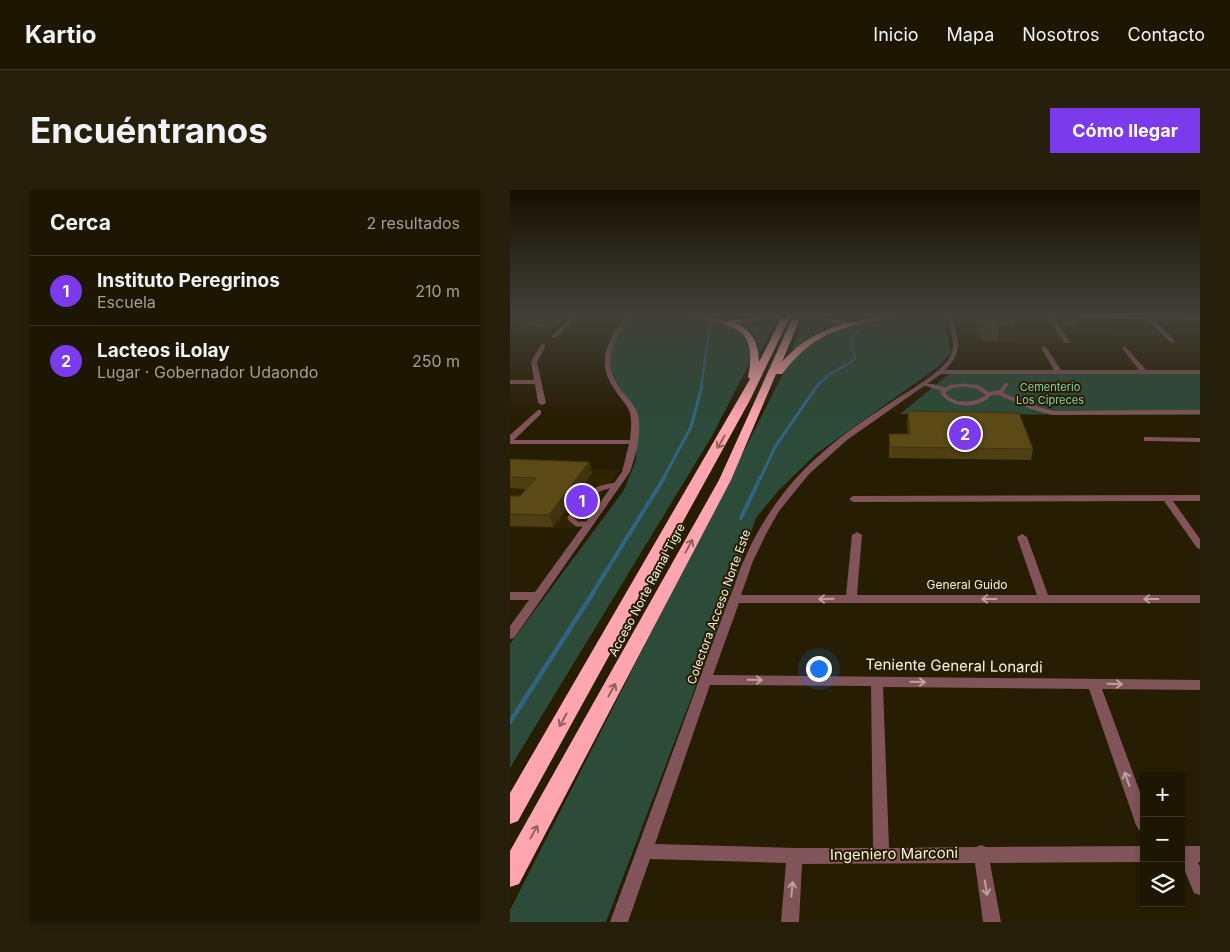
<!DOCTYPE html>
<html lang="es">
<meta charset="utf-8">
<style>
body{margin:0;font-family:Inter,sans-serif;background:#251f0c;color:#f1f3f6}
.controls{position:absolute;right:15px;bottom:15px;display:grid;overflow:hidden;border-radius:0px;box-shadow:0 2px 8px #0003}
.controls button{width:45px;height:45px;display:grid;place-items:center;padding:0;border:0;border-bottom:1px solid #3b3524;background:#1d1602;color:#f1f3f6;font:25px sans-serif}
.you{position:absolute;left:308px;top:478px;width:18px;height:18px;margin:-12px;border:4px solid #fff;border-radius:50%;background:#1a73e8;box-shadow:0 0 0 8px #1a73e833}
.badge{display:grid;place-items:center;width:32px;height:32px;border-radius:50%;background:#7c3aed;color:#fff;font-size:16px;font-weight:700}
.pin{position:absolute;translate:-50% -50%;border:2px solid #fff;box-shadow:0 1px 5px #0006}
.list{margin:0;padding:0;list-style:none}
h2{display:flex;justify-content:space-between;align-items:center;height:65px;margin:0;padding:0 20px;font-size:21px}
h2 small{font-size:16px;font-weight:400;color:#a09f99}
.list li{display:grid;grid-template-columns:32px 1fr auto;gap:15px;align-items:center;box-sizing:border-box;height:70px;padding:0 20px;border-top:1px solid #3b3524}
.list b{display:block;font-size:19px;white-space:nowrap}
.list p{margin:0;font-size:16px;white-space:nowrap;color:#a09f99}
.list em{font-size:16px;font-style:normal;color:#a09f99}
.icon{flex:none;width:28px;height:28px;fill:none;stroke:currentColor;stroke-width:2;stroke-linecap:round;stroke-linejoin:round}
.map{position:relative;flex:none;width:690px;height:732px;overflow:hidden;border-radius:0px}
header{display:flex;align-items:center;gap:30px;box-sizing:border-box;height:70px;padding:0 25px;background:#1d1602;border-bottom:1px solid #3b3524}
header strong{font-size:24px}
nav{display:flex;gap:28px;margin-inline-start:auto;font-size:18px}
.intro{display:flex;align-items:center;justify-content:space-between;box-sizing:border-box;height:120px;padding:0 30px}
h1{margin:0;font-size:35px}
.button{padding:12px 22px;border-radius:0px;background:#7c3aed;color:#fff;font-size:18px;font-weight:700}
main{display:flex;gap:30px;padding:0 30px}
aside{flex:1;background:#1d1602;border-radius:0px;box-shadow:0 2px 8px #0003}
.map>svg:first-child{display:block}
.built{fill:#302300}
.green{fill:#2c4b39}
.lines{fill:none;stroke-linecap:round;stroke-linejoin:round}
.stream-far3{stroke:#326482;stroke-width:2.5}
.stream-far2{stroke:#326482;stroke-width:3}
.stream-far1{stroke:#326482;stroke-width:4}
.stream{stroke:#326482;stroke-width:4.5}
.service-far2{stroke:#805459;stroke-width:3}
.service-far1{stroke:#805459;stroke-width:4}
.service{stroke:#805459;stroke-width:5}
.minor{fill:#805459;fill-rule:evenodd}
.secondary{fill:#b8717a;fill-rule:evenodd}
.motorway{fill:#fea5af;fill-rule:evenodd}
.motorway-bridge{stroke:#fea5af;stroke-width:9}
.wall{fill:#4e4013}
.shaded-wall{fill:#40340f}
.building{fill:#5b4a16;stroke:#40340f}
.oneway{stroke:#926158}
.oneway2{stroke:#bca29c}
.labels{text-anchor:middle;stroke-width:4;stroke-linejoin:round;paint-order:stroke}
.far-park-label{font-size:11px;fill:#83d2a4;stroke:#271d02}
.street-label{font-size:12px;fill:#f7f1e0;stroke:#271d02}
.near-street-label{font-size:15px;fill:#f7f1e0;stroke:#271d02}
</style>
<header>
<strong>Kartio</strong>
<nav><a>Inicio</a><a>Mapa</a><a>Nosotros</a><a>Contacto</a></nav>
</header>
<div class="intro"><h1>Encuéntranos</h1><a class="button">Cómo llegar</a></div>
<main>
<aside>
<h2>Cerca<small>2 resultados</small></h2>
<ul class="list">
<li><span class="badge">1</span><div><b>Instituto Peregrinos</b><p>Escuela</p></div><em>210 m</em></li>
<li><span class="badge">2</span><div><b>Lacteos iLolay</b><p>Lugar · Gobernador Udaondo</p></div><em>250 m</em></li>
</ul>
</aside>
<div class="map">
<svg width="690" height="732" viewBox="0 0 690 732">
<rect width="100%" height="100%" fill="#271d02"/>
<g class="built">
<path d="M458,129H539L555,153L463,152Z"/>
<path d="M577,130H633L650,147L602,146L598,140H585Z"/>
<path d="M0,279H109L69,338H0Z"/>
</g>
<g class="green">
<path d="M126,126C167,127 203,122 238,147L241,170L202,246L0,578V454L114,300L126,270V221L105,192L99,172L101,156L119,128Z"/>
<path d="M267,127H298L328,134L310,140L281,161L294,131L267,130L248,166V154L242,141L224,134Z"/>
<path d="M386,127L434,128L441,163L425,179L306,264L269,300L246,328L206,443L96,732H0V720L277,176L301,151L342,135Z"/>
<path d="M457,182L690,184V225L390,224L439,184Z"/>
</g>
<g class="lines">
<g class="stream-far3">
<path d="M191,197L201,132"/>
<path d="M306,197C316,184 331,179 345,169L341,151L350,139"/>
</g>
<g class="stream-far2">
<path d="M153,289L181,237L192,196"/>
<path d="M250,289L265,257L307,196"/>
</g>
<g class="stream-far1">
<path d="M231,328L250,288"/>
<path d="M82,404L154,288"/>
</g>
<path class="stream" d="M0,532L83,403"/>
<g class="service-far2">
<path d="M413,194L427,197"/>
<path d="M440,197L453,195L469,197"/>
<path d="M494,197L497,194"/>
</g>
<g class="service-far1">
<path d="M422,196L434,199"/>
<path d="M442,196L432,202C442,217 463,216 477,207L478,204L466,196"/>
<path d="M489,203L521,217L543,223L690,222"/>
<path d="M478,204L491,202L495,196"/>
</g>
<path class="service" d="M79,334H67L60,328C73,308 82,297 107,295"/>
<g class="minor">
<path d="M64,124H69L46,148H42V146Z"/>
<path d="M118,124H123C105,147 90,169 109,197C114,205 123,212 127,222C133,240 126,265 120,282L4,448L0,449V436L19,410H0V402H25L112,282L119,254H0V245L28,220H31V224L4,250H120C121,241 122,231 120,223C117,214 110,208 105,200C84,171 98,149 118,124Z"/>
<path d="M439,124L442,126C448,150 454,161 435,180H544L531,158L534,156L536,157L551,180H629L612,158L615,156L636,180H690V184H431L337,250L299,284L269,321L256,344L243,371L231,405H336L342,345L347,342L352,345L347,405H527L507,347L512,344L517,347L538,405H690V413H229L203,485L690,490V500L592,499L634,613V642L629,640L626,635L579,499L373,497L379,658L466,657L471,655L476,657L634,656V672L480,673L491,732H473L465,673L292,674L289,732H271L276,673L140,669L118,732H100L219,409C225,396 228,382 234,370C252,329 278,292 312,263C333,244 357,228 380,213C398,201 429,185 440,167C447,155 440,138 436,126ZM200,495L361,496L363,658H285L145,654Z"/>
<path d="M538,126H542L560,152L559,153H555L537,127Z"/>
<path d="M637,127H641L664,150V152H660L637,129Z"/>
<path d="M33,154L36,156L27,172L36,213L32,215L28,213L25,194H0V190H24L21,172L30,156Z"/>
<path d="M634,247L690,248V252L637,251H634Z"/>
<path d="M690,305V311H663L690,349V359L687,358L654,311L343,312L339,309L343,306Z"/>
<path d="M671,656H690V672H688L690,677V705L684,703L671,672Z"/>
</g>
<path class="secondary" d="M63,124H186L217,131L262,124H317L310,127L342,132L378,124L690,126V130L393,126L342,136L301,128H265L217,135L175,126Z"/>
<g class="motorway">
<path d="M271,129L278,131L240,210L8,631L0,634V603L240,189L238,187C241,174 243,151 230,142C225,138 218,137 213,133L220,131C242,139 248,150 249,172Z"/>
<path d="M285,129L289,131L272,172C291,150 314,138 342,132L346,134C340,138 331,139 324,142C302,150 286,166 272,184H266L221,290L9,694L0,697V661L209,290L281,131Z"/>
</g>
<path class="motorway-bridge" d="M274,131L277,124"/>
</g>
<g class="wall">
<path d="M466,124H505L506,126L504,137H488L489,140L488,151H473L466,130Z"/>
<path d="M553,125L566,131L565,137H556L552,130Z"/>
<path d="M53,128L45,138L17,137L14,129Z"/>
<path d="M398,221L523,259L521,270L379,268V244H398L397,232Z"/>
<path d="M0,269L79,272L82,283L43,337L0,336V306H10L16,299L0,298Z"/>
</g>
<g class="shaded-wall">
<path d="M47,124H52L53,128L45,138L43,129Z"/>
<path d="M79,272L82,283L43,337L39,325Z"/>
</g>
<g class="building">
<path d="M19,124H47L43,129H14Z"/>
<path d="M469,124H505L506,126H484L489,140H474Z"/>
<path d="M553,125H562L566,131H557Z"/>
<path d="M398,221L509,223L523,259L380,257L379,244H400Z"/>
<path d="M0,269L79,272L39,325L0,324V306H10L26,288L0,287Z"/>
</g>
<defs><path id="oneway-shaft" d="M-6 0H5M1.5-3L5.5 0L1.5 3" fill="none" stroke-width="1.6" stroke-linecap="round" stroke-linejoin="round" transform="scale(1.25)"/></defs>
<g class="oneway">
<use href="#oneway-shaft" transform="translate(211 252) rotate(120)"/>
<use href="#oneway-shaft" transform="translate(179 356) rotate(-62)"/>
<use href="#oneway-shaft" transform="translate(102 500) rotate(-61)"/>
<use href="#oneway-shaft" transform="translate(53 530) rotate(119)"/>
<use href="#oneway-shaft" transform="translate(24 642) rotate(-61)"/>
</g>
<g class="oneway2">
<use href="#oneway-shaft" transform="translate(316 409) rotate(179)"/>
<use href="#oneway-shaft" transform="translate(479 409) rotate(-180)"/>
<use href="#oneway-shaft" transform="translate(641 409) rotate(180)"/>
<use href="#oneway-shaft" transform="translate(245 490) rotate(1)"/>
<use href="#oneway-shaft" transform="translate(408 492) rotate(1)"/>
<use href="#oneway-shaft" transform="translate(605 494) rotate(1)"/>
<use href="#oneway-shaft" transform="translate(617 589) rotate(-110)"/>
<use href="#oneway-shaft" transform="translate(476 698) rotate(81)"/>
<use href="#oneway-shaft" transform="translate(282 699) rotate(-85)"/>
</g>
<linearGradient id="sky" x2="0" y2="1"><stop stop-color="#151001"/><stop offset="0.55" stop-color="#414039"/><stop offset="1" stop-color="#414039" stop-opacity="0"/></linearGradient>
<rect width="690" height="227" fill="url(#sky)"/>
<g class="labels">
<g class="far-park-label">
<text x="540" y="201">Cementerio<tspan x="540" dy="13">Los Cipreces</tspan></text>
</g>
<g class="street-label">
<text x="457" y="399">General Guido</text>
<text transform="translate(137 400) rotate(-62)" y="4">Acceso Norte Ramal Tigre</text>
<text transform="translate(209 417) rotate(-70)" y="4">Colectora Acceso Norte Este</text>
</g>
<g class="near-street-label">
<text transform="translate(444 476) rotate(1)" y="5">Teniente General Lonardi</text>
<text transform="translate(384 664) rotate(-1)" y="5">Ingeniero Marconi</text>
</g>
</g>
</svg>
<div class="controls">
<button>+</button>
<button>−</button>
<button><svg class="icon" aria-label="layers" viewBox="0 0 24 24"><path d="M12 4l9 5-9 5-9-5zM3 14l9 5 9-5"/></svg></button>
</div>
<div class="you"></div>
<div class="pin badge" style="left:72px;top:311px">1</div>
<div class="pin badge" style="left:455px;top:244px">2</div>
</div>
</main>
